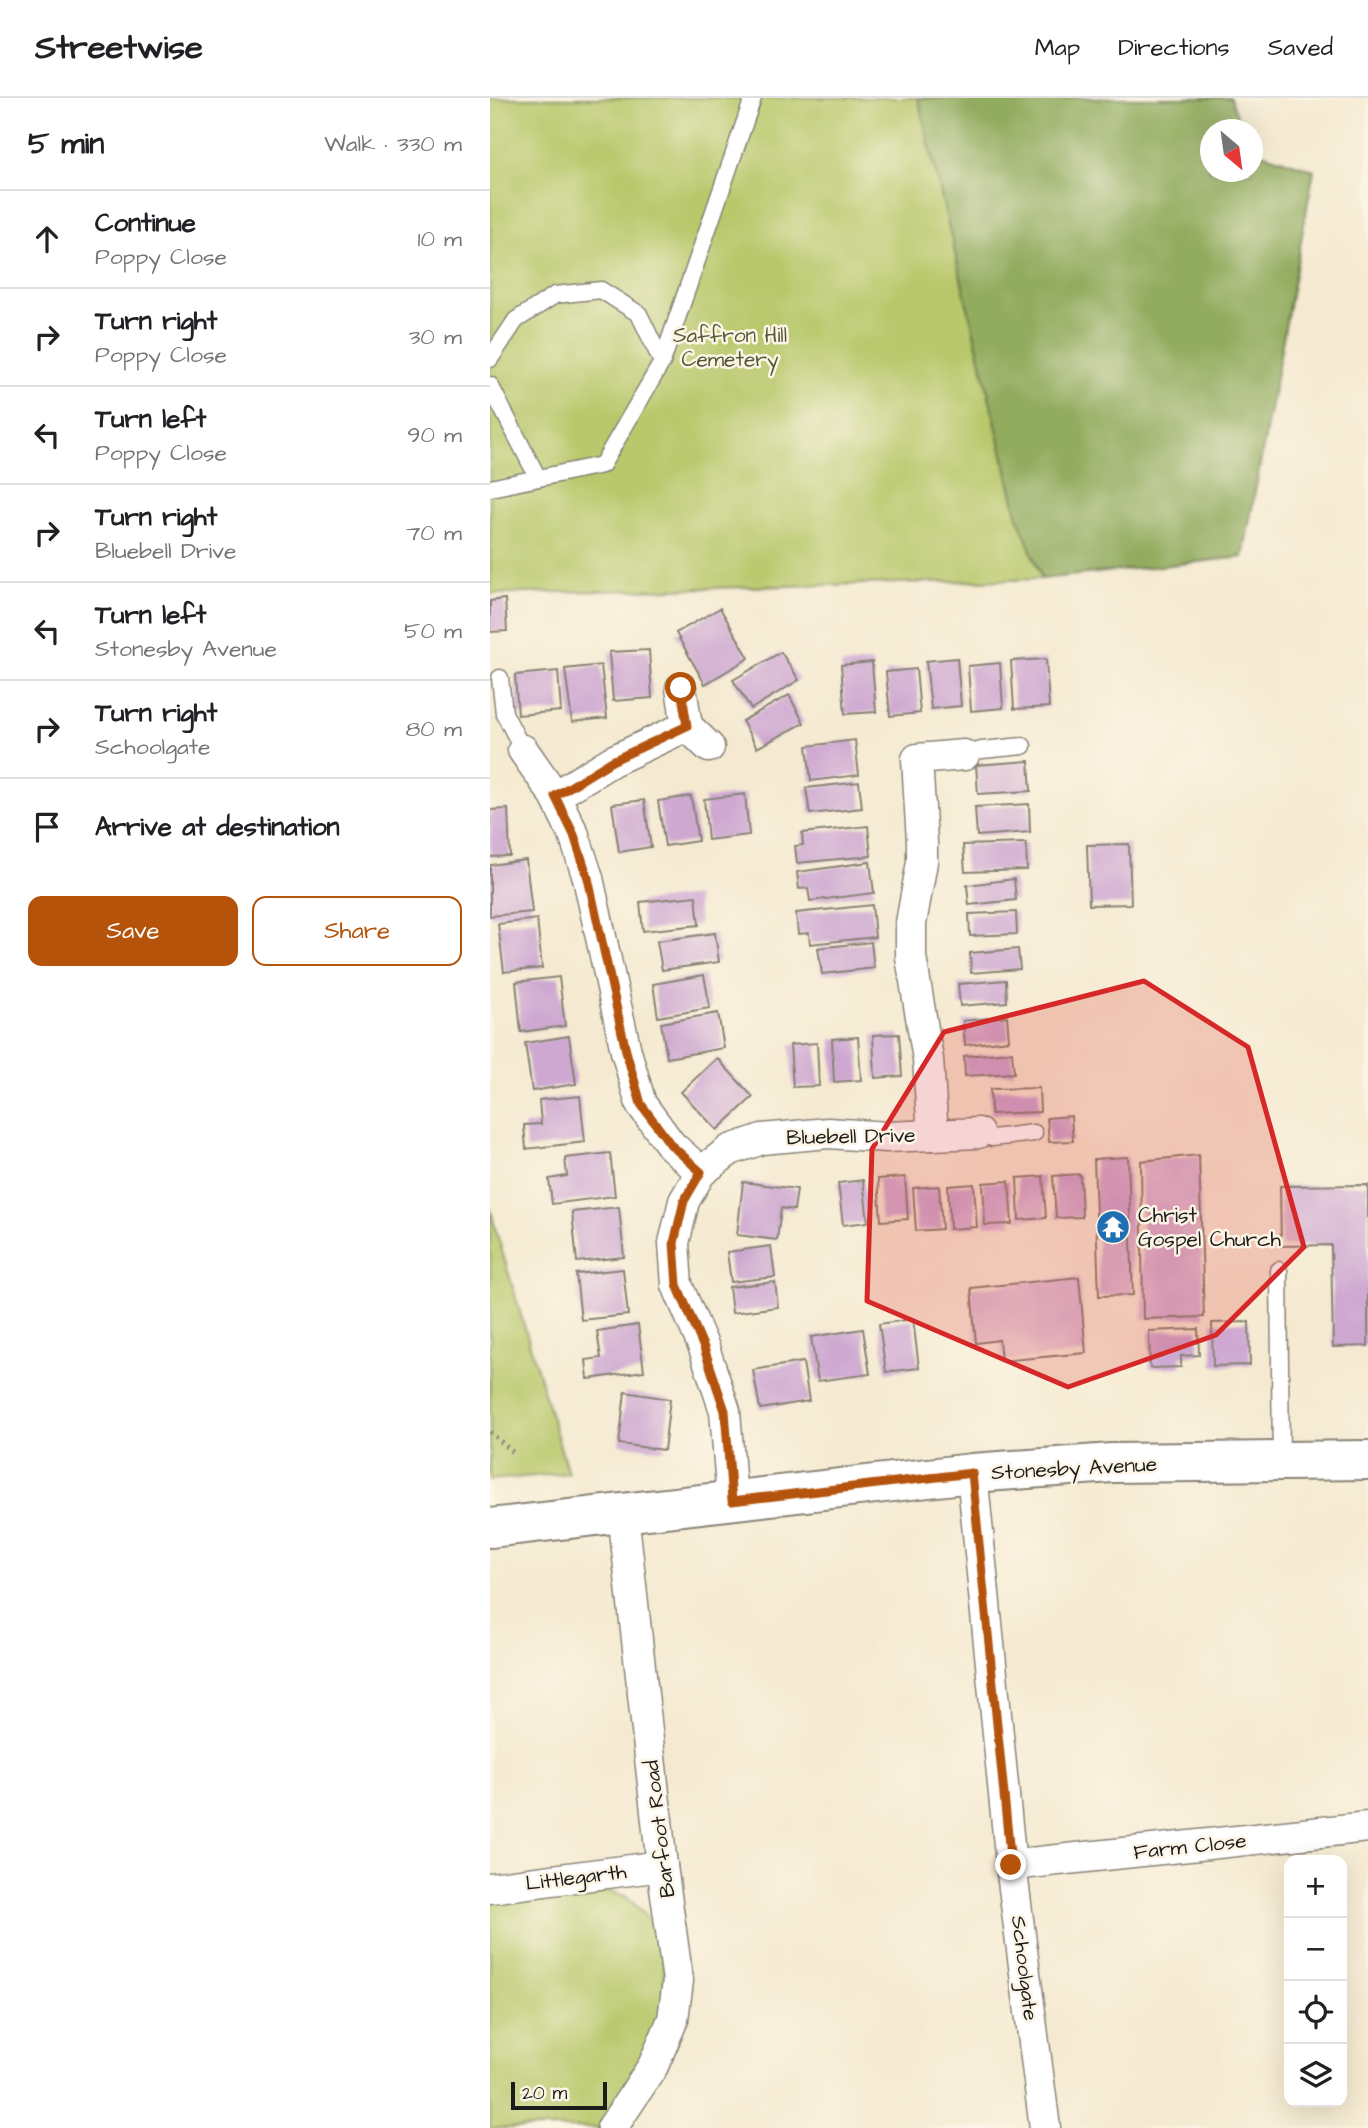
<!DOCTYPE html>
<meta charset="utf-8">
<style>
body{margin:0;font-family:"Architects Daughter",sans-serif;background:#f2f2f2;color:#202124}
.controls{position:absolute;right:21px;bottom:21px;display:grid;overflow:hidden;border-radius:14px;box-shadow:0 7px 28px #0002}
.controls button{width:63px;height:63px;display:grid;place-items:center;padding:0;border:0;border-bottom:2px solid #e0e0e0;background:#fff;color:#202124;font:35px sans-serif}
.compass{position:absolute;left:710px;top:21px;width:63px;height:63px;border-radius:50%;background:#fff;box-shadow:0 7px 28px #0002;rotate:151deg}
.scale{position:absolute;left:21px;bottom:18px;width:96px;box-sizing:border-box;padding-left:7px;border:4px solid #1c1c1c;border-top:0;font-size:19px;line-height:24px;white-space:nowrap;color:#1c1c1c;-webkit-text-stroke:5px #fcf5e5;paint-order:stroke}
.stop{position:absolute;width:21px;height:21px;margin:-16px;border:5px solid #b45309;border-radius:50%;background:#fff}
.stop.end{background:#b45309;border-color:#fff;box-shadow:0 2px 7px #0008}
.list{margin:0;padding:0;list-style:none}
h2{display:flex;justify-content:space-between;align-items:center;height:91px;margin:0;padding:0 28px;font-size:30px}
h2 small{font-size:23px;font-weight:400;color:#757577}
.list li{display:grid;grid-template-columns:46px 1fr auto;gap:21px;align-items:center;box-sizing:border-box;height:98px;padding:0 28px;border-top:2px solid #e0e0e0}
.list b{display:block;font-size:26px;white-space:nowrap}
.list p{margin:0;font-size:23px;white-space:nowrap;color:#757577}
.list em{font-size:23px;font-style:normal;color:#757577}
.actions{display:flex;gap:14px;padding:21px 28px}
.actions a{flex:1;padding:16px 0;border:2px solid #b45309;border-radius:14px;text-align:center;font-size:24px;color:#b45309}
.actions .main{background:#b45309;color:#fff}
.icon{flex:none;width:38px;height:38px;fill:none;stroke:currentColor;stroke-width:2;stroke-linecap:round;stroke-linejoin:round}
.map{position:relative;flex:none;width:878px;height:2030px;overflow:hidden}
header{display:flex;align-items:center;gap:42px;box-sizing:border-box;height:98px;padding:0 35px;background:#fff;border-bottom:2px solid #e0e0e0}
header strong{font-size:33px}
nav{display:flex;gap:38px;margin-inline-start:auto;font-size:24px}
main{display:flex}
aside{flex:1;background:#fff}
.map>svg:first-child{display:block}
.green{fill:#b8c86b;stroke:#6a7244;stroke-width:2}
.forest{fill:#92ac5f;stroke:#57643e;stroke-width:2}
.building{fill:#cea8d1}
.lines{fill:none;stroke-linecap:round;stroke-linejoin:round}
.service-casing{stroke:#888376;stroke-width:19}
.minor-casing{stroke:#888376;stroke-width:33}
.secondary-casing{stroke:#888376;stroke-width:42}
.path{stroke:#888376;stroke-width:4.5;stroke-dasharray:2 5;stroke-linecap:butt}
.service{stroke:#fff;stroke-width:16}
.minor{stroke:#fff;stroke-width:30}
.secondary{stroke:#fff;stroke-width:38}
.route{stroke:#b45309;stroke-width:9}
.marked{fill:#d62828;fill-opacity:0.2;stroke:#d62828;stroke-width:5;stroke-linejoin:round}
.labels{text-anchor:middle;stroke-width:5;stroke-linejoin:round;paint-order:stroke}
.park-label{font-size:21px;fill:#535838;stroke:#fcf5e5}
.street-label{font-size:21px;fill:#1c1c1c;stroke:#fcf5e5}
.poi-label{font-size:21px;fill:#1c1c1c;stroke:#fcf5e5;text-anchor:start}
</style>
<header>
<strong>Streetwise</strong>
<nav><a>Map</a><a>Directions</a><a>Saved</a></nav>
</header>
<main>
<aside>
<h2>5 min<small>Walk · 330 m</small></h2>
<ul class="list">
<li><svg class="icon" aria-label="ahead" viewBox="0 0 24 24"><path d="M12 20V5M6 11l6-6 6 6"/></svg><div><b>Continue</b><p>Poppy Close</p></div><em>10 m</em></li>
<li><svg class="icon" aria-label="right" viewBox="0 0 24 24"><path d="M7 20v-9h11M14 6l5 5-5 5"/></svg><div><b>Turn right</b><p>Poppy Close</p></div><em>30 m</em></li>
<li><svg class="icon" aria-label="left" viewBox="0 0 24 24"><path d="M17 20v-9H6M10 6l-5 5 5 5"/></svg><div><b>Turn left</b><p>Poppy Close</p></div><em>90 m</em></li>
<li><svg class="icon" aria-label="right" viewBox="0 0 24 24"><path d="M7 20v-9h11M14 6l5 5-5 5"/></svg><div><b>Turn right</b><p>Bluebell Drive</p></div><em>70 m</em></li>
<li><svg class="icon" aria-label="left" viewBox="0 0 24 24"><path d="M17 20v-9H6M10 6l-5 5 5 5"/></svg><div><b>Turn left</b><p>Stonesby Avenue</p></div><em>50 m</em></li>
<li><svg class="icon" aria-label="right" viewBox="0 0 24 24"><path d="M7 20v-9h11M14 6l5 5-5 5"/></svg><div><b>Turn right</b><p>Schoolgate</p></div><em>80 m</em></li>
<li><svg class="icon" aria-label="arrive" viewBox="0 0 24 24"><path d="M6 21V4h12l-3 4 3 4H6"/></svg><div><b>Arrive at destination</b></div></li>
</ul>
<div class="actions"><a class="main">Save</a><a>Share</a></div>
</aside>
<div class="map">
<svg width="878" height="2030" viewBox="0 0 878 2030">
<rect width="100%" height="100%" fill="#fcf5e5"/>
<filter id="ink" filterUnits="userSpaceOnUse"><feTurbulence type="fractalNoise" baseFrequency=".0143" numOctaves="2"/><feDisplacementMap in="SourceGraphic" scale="14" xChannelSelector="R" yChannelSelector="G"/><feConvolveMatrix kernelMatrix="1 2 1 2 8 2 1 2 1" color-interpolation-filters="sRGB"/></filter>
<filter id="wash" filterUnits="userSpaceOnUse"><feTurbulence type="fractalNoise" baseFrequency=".00686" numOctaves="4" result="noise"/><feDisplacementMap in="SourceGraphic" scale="28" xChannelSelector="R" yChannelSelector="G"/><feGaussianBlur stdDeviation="1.57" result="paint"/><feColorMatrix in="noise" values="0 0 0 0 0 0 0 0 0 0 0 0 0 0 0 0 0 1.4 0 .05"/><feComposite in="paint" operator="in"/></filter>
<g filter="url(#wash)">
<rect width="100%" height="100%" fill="#f5ead1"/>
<g class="green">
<path d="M0,0H428L528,419L552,481L0,496Z"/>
<path d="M0,1109L6,1133L78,1375L0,1382Z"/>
<path d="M107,1790L135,1798L152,1813L171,1840L176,1896L171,1924L130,2002L109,2030H0V1803Z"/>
</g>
<path class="forest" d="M428,0H740L752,31L720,32V74H762L763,52L824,72L753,459L552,481L528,419Z"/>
<g id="blocks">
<g class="building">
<path d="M15,501L17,533L0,534V503Z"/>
<path d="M230,510L259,560L215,586L186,535Z"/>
<path d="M159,552L162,600L123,603L119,554Z"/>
<path d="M291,554L309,582L261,611L243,582Z"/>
<path d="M467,560L471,608L441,611L436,563Z"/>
<path d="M556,561L559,609L524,611L521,563Z"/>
<path d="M382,564L386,614L355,616L351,567Z"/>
<path d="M510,565L513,610L481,613L478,568Z"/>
<path d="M111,567L117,620L82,624L75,571Z"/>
<path d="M426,571L430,615L400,618L396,574Z"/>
<path d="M68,573L71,613L28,617L25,577Z"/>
<path d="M299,597L314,625L267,650L252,623Z"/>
<path d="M365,642L369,677L321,683L317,648Z"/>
<path d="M539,663L541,693L488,696L486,667Z"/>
<path d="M369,684L372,710L320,716L316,690Z"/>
<path d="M255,696L259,737L218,742L214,701Z"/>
<path d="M201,698L208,743L175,748L168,703Z"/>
<path d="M154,702L161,749L129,754L122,706Z"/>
<path d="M539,706L540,734L487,738L485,709Z"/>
<path d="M18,711L20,758L0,759V712Z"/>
<path d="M378,728L381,758L307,765L305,748L313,747L312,735Z"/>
<path d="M536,745L537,772L475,774L473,747Z"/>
<path d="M639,746L641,806L599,807L597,747Z"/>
<path d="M36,762L42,814L0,818V767Z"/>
<path d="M380,764L384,795L320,803L318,790L309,791L307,774Z"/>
<path d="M524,781L526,802L479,807L477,787Z"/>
<path d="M206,798L209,827L153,833L150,804Z"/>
<path d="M382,807L385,839L320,846L319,835L308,836L306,815Z"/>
<path d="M526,814L527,836L480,838L479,816Z"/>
<path d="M47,821L52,870L14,874L8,826Z"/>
<path d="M225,835L229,864L172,872L167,843Z"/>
<path d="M381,844L384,870L332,876L328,850Z"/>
<path d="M528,851L530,871L481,875L480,855Z"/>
<path d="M214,877L220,910L168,919L163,886Z"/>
<path d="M69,879L75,928L31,934L26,884Z"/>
<path d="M516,882L517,904L470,908L468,886Z"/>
<path d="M228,915L234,950L177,960L171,925Z"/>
<path d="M517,918L519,942L475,947L473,923Z"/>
<path d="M409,936L412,978L385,980L383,937Z"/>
<path d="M79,938L86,986L42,993L35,945Z"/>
<path d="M368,939L371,982L344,984L342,941Z"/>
<path d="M327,945L329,988L303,989L300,947Z"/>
<path d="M522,954L524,975L475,978L474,958Z"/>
<path d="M227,960L263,999L227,1032L191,994Z"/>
<path d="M549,990L550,1014L501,1016L500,991Z"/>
<path d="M90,998L95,1044L36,1051L34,1027L51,1026L49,1002Z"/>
<path d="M581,1018L583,1043L559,1044L557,1020Z"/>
<path d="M120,1055L125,1098L62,1106L59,1081L77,1078L75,1060Z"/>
<path d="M709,1057L714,1219L653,1221L651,1063Z"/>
<path d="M638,1059L643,1197L609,1198L604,1061Z"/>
<path d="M590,1076L592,1119L566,1120L563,1078Z"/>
<path d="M553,1078L556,1120L529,1122L527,1080Z"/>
<path d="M415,1079L418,1121L391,1123L388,1081Z"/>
<path d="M373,1082L378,1124L353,1127L348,1085Z"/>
<path d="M519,1083L522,1126L495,1127L493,1085Z"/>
<path d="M253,1084L307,1091L304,1112L291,1110L287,1142L247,1137Z"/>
<path d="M484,1086L487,1129L460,1131L458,1088Z"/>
<path d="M878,1087V1248L843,1249L841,1147L791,1148L790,1088Z"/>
<path d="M449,1088L452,1131L426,1133L423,1090Z"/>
<path d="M129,1109L134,1159L87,1164L82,1114Z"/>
<path d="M281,1148L285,1179L241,1184L237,1154Z"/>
<path d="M133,1171L138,1217L91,1222L86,1176Z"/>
<path d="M589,1179L596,1255L511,1263L509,1242L486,1245L481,1190Z"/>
<path d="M285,1184L288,1209L242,1215L239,1189Z"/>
<path d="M423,1221L429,1270L396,1274L389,1226Z"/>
<path d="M759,1224L760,1267L723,1268L722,1225Z"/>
<path d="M148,1227L154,1273L98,1281L96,1262L111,1260L107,1233Z"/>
<path d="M373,1231L380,1276L328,1283L321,1239Z"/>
<path d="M708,1231L709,1257L691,1258V1269L660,1270L659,1233Z"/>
<path d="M313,1264L319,1303L270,1311L263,1272Z"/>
<path d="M135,1294L180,1301L174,1352L129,1346Z"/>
</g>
</g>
</g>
<g filter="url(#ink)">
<use href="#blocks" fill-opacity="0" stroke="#888376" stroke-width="2"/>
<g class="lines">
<g class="service-casing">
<g id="service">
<path d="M0,261L26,222L65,197L111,192L149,216L172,264"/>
<path d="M0,287L48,380"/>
<path d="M0,390L112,367L172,264L263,0"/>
<path d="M10,580L14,615L33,652"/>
<path d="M474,657L492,652L533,648"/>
<path d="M488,1035L502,1040L544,1035"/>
<path d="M789,1172L791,1363"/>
</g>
</g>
<g class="minor-casing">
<g id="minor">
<path d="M191,590L197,628L219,649"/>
<path d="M197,628L122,663L65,698L84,737L98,780L136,953L151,1006L181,1047L211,1074"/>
<path d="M33,652L65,698"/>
<path d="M443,1037L488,1035"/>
<path d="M482,1375L521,1767L555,2030"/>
<path d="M242,1403L235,1313L214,1250L187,1187L184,1145L194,1103L211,1074L240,1052L272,1041L338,1035L397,1039L443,1037L438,961L421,859V825L432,764V744L427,661L474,657"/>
<path d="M521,1767L878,1729"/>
<path d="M0,1790L172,1768"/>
<path d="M122,2030L163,1968L183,1921L188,1883L172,1768L133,1415"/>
</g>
</g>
<g class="secondary-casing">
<path id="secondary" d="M0,1430L482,1375L622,1365L878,1362"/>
</g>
<path class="path" d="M0,1334L24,1355"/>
<use href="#service" class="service"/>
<use href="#minor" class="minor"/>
<use href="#secondary" class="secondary"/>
</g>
</g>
<g class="lines" filter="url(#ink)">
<path class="route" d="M191,590L197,628L122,663L65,698L84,737L98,780L136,953L151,1006L181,1047L211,1074L194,1103L184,1145L187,1187L214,1250L235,1313L242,1403L482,1375L521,1767"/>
</g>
<path class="marked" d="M654,883L758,949L814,1149L726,1237L578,1289L377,1203L382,1051L454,934Z"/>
<defs>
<g id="temple-disc" transform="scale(1.75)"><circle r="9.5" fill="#1f6fb2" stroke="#fcf5e5"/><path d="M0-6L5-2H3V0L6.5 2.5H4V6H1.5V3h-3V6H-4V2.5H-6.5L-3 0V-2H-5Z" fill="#fff"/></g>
</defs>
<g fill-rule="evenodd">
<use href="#temple-disc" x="623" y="1129"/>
</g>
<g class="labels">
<g class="park-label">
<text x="240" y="244">Saffron Hill<tspan x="240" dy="24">Cemetery</tspan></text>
</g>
<g class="street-label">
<text transform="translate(361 1038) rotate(-1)" y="7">Bluebell Drive</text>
<text transform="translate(584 1370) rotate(-3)" y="7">Stonesby Avenue</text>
<text transform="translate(169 1731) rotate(-97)" y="7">Barfoot Road</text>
<text transform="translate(700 1748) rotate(-6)" y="7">Farm Close</text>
<text transform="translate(86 1779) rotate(-7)" y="7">Littlegarth</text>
<text transform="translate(535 1870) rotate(83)" y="7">Schoolgate</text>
</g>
<g class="poi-label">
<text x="648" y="1124">Christ<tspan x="648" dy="24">Gospel Church</tspan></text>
</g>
</g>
</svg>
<div class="controls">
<button>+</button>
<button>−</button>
<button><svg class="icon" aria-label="locate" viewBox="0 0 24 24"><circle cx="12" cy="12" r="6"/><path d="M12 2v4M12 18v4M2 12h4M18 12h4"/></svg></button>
<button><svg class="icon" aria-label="layers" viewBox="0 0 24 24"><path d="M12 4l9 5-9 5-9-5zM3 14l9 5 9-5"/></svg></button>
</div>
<svg class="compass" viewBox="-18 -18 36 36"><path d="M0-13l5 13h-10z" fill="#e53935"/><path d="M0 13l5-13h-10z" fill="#757577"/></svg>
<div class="scale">20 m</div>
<div class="stop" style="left:191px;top:590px"></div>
<div class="stop end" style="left:521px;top:1767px"></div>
</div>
</main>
